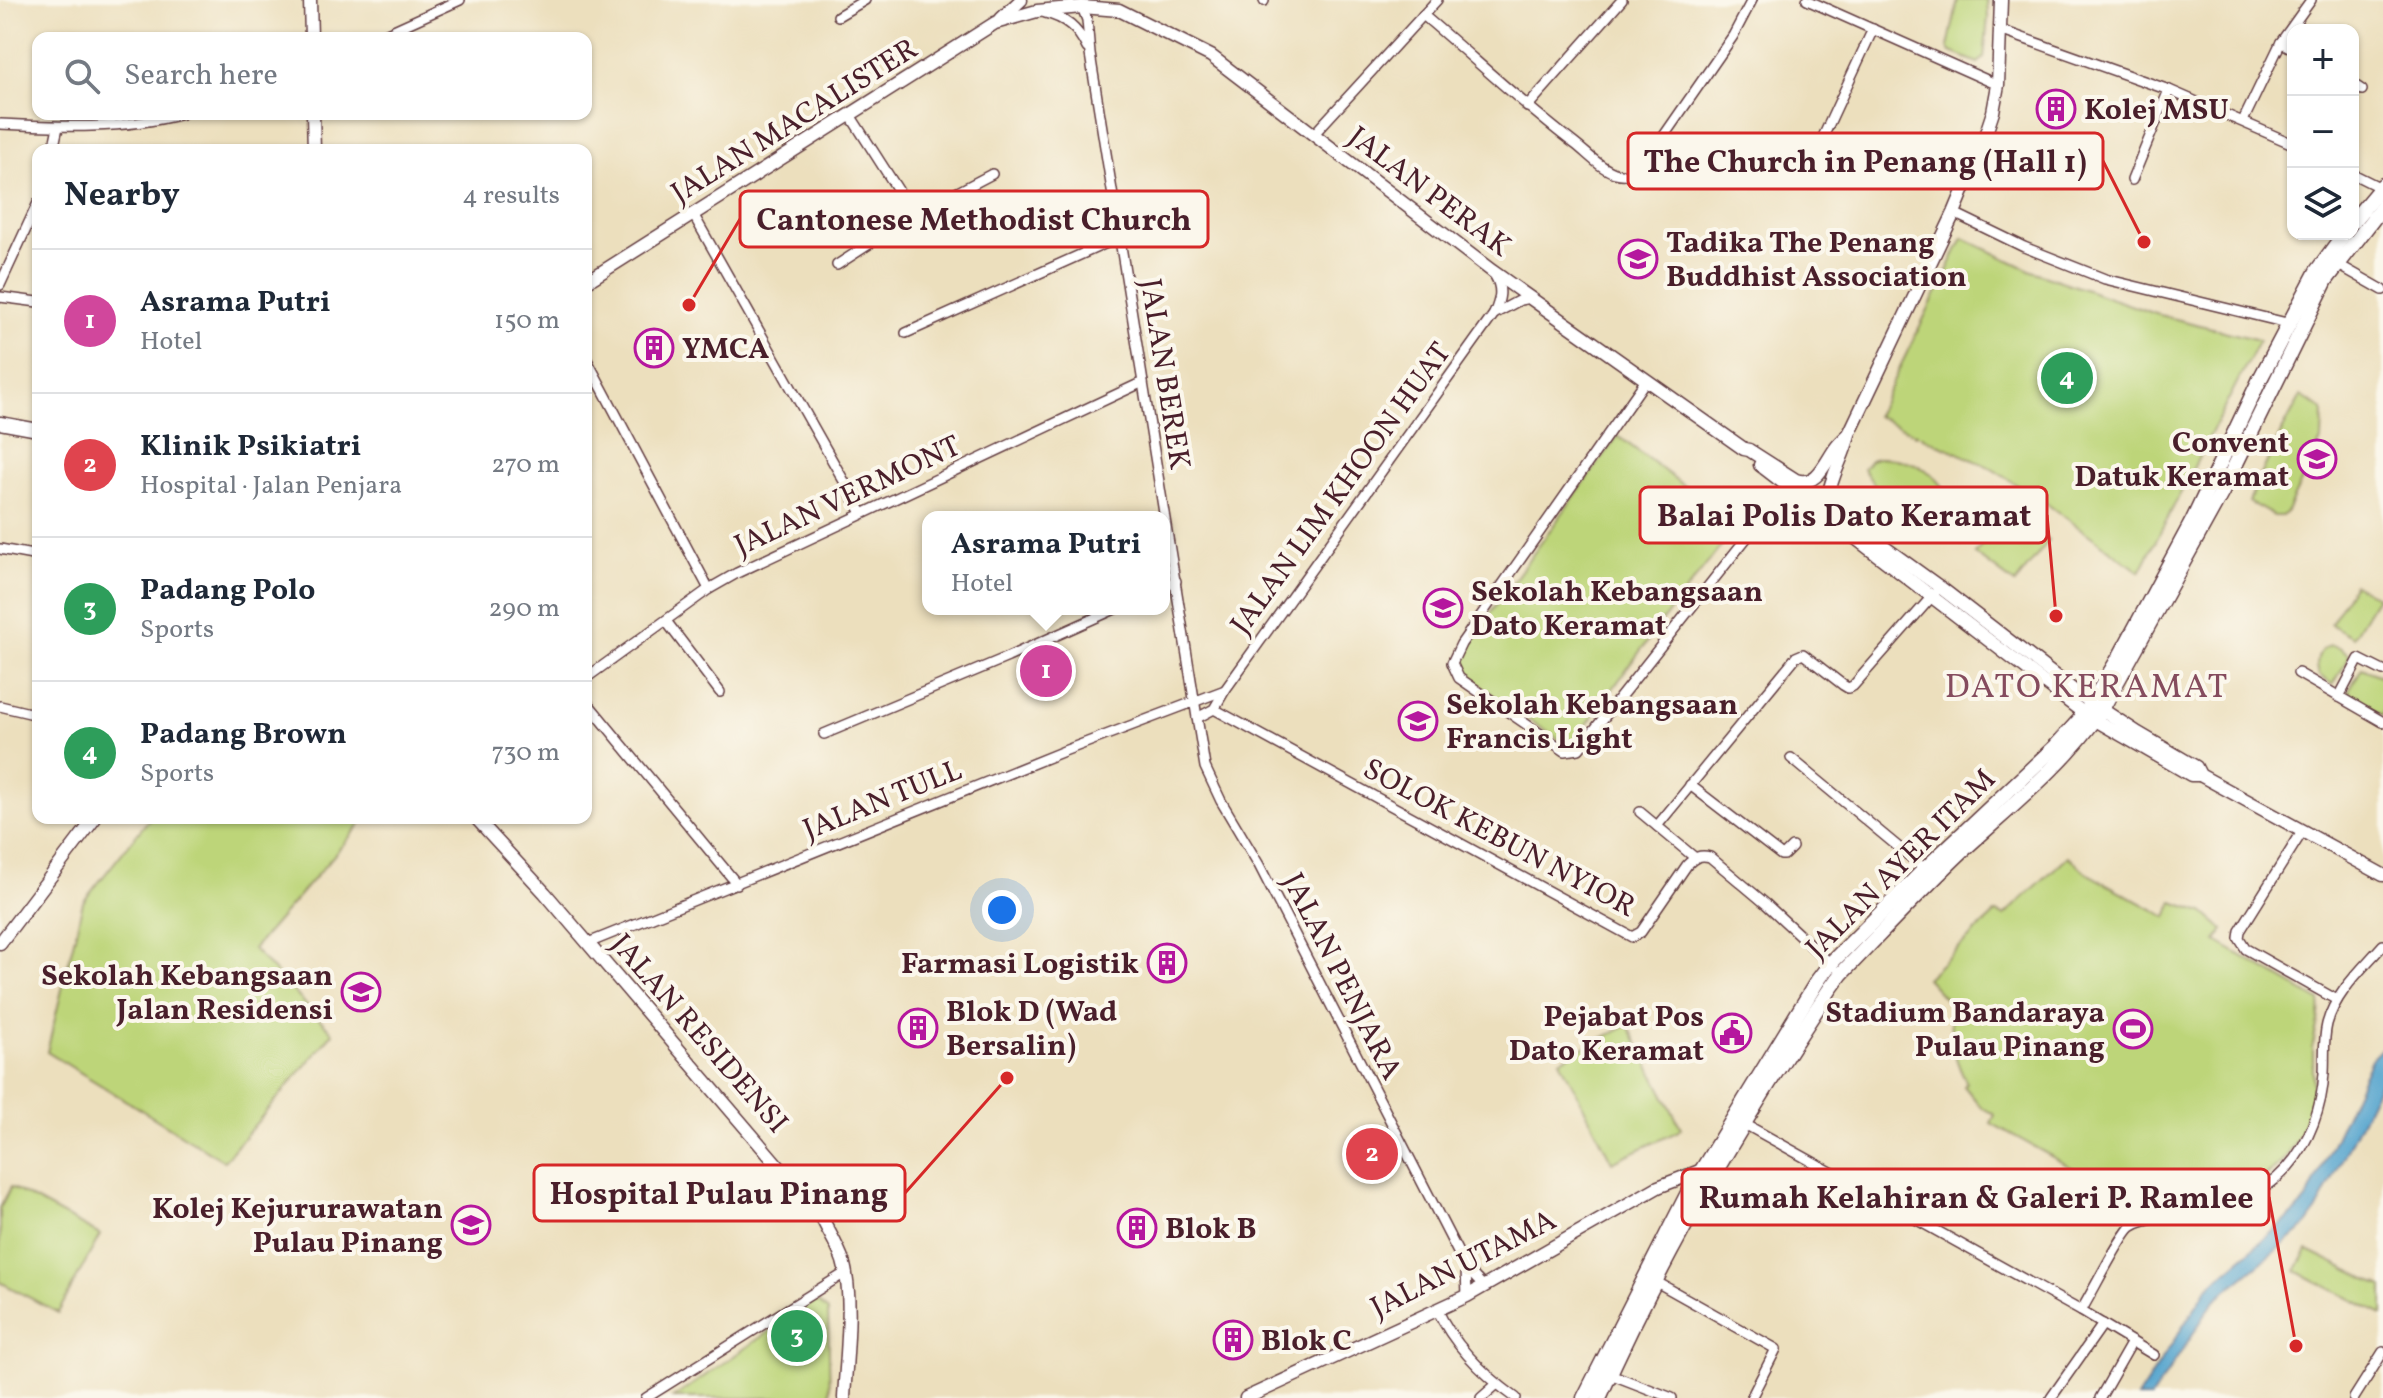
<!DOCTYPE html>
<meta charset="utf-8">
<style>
body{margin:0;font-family:Vollkorn,serif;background:#f2f2f3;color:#1f2937}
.controls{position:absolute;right:24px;top:24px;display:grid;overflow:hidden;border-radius:16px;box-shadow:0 2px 6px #0004}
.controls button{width:72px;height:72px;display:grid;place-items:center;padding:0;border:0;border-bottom:2px solid #e0e1e3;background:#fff;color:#1f2937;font:40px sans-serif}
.you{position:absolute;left:1002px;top:910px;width:28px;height:28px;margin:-20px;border:6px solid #fff;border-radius:50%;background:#1a73e8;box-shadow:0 0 0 12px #1a73e833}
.badge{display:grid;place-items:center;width:52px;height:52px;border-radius:50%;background:#b45309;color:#fff;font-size:26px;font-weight:700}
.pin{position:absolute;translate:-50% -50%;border:4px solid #fff;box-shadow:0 2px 8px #0006}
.popup{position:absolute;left:922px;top:511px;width:248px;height:104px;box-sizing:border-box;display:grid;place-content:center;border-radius:16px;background:#fff;filter:drop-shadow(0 2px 6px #0005);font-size:26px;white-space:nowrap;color:#747a83}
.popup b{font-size:30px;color:#1f2937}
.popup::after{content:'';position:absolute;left:50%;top:100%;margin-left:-16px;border:16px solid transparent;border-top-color:#fff}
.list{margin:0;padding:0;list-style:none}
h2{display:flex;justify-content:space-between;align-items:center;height:104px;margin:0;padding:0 32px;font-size:34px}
h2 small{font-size:26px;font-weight:400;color:#747a83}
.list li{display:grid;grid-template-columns:52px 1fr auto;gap:24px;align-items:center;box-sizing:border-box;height:144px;padding:0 32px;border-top:2px solid #e0e1e3}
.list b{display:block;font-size:30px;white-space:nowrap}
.list p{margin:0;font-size:26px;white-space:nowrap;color:#747a83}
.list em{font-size:26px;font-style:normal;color:#747a83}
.icon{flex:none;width:44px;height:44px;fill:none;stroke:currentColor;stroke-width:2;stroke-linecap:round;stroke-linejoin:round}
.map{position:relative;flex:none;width:2383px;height:1398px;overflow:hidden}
.search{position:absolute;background:#fff;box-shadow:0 2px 6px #0004;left:32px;top:32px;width:560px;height:88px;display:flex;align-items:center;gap:20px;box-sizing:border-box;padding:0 28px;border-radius:16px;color:#747a83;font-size:30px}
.panel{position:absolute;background:#fff;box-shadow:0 2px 6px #0004;left:32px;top:144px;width:560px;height:680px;border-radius:16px}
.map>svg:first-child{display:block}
.green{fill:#bdd579;stroke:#847a52;stroke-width:2}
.water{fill:#54a4ce;stroke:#4f627c;stroke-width:2}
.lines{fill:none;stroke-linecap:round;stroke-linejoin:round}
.street-casing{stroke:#623c41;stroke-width:12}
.secondary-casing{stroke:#623c41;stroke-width:15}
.primary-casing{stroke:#623c41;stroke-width:17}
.street{stroke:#fff;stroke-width:9}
.secondary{stroke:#fff;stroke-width:12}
.primary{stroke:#fff;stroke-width:14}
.labels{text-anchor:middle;stroke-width:8;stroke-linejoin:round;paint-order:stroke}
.poi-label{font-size:30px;font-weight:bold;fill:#4a1f2b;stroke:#fbf7ec;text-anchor:start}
.street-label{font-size:30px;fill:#4a1f2b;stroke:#fbf7ec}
.quarter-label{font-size:34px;letter-spacing:2px;fill:#854c5e;stroke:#fbf7ec}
.leader{fill:none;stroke:#d62828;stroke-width:3}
.callout-dot{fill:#d62828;stroke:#fbf7ec;stroke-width:3}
.callout{fill:#fbf7ec;stroke:#d62828;stroke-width:3}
.callout-label{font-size:32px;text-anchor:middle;font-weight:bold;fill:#4a1f2b}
</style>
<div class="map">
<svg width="2383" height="1398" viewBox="0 0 2383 1398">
<rect width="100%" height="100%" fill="#fbf7ec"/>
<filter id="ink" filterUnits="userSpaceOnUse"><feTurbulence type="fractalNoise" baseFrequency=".0125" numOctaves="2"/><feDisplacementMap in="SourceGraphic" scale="16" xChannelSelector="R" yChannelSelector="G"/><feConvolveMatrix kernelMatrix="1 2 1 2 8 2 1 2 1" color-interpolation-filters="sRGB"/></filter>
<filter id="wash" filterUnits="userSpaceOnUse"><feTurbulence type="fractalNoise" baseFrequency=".006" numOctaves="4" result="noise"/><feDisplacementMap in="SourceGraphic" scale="32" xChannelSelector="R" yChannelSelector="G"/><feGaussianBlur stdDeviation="1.8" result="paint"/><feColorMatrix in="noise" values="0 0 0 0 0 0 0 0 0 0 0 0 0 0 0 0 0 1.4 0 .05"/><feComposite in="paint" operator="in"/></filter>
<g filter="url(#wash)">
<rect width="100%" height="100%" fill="#ecdfbd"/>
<g class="green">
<path d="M1958,0H1987L1988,17L1984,58L1978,63L1951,52L1948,47Z"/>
<path d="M1963,238L2032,271L2156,314L2259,340L2140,572L2047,504L1989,467L1876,416Z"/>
<path d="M2301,396L2323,410L2322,439L2287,511L2282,516H2274L2249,502L2274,446Z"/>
<path d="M1618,436L1737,526L1659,625L1575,741L1564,743L1464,676L1460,667L1463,651Z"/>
<path d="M1876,458C1915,457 1946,474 1953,513L1934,525C1898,512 1884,500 1863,469L1870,460Z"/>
<path d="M2009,510L2049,540L2015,584L1975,554Z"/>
<path d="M2354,584L2377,597L2353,637L2330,624Z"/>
<path d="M2331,645L2339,647L2350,655L2333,685L2319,675C2315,662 2317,649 2331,645Z"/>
<path d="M2362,668L2383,677V716L2347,693Z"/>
<path d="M150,818H366L253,949L333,1033L224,1161L47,1052L83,902Z"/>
<path d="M2068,856L2088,874L2167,917L2173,902L2203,912L2224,930L2216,941L2319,1001C2322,1019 2313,1032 2313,1050C2313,1068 2314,1087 2310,1106C2295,1168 2253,1191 2196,1208V1202H2186L2185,1207L2158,1205V1200L2154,1199L2151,1204L2145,1200L2141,1206L1991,1123L1995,1115L1981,1107L1964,1086L1967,1083C1953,1059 1949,1031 1951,1005L1926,978L1996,913L2004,916Z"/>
<path d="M1628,1025L1681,1128L1677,1132L1612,1162L1560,1060Z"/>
<path d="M11,1187L100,1235L58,1313L0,1282V1208Z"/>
<path d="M2308,1250L2383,1287V1315L2296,1271Z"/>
<path d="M815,1300L828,1311L830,1398H673Z"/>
</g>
<path class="water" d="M2383,1047V1077L2317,1210L2305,1227L2215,1300L2151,1398H2137L2209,1286L2297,1211L2307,1199L2371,1059Z"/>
</g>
<g filter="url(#ink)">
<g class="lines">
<g class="street-casing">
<g id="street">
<path d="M1807,0L1998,85"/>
<path d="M1264,1V0"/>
<path d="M1082,7L1087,20L1090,54L1205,767L1221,801L1259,865L1466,1268L1484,1287"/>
<path d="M1045,13C1065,18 1078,28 1087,48"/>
<path d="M1423,15C1474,58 1522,104 1575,144C1587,153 1601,169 1615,173C1626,176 1635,174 1643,166L1733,36L1752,0"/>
<path d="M838,16L865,0"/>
<path d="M2000,30L2169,90L2293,144"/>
<path d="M376,38L460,0"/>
<path d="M2281,42L2293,49"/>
<path d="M2353,84L2362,90"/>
<path d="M1527,107L1622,0"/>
<path d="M850,115L914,215"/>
<path d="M2243,121L2281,42L2311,0"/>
<path d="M0,124C60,127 124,130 182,114"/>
<path d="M1313,135L1437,0"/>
<path d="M1823,137L1873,29"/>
<path d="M1949,146L1979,154"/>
<path d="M53,150L58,127"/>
<path d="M2353,174L2381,188"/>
<path d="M2132,180L2169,90"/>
<path d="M1954,213L2024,247L2105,279L2291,324"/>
<path d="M693,214L862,513"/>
<path d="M2337,264L2383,290"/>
<path d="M837,265L914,215L992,174"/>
<path d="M0,285L38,203"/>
<path d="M0,297L38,302"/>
<path d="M1494,314L1520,300L1530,298"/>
<path d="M906,333L1120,237"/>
<path d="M586,358L709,589"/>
<path d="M1646,380L1461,644L1452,663L1459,678L1565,751L1579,749L1787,487"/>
<path d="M0,549L38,556"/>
<path d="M1164,586L1176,581"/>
<path d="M666,621L720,692"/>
<path d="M2298,673L2383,722"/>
<path d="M586,678L709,589L737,573L1143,382"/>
<path d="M2339,697L2359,659L2383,671"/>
<path d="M586,701L737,884"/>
<path d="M0,706L38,715"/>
<path d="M1214,709L1632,937L1641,932L1687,865C1695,857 1700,854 1710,857L1766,904L1834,967"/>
<path d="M1197,718L1214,709L1225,690L1494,314C1500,300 1503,289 1495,276"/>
<path d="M824,734L1008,657L1115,609"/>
<path d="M1791,758L1926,870"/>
<path d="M1690,785L1781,855H1784L1792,847"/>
<path d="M1640,812L1694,857"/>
<path d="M1657,826L1796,657L1803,654L1843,685L1848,688L1853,686L1935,593"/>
<path d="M2302,832L2240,931L2239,938L2246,949L2337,1000"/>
<path d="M588,943L1064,751L1225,690"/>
<path d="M1741,1122L2081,1311L2154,1355"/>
<path d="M1466,1268L1467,1296"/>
<path d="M1653,1280L1776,1349L1751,1398"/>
<path d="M1437,1309C1454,1346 1484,1375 1516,1398"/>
<path d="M2081,1311C2091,1295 2121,1235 2131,1227C2140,1220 2155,1219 2166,1217C2212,1208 2254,1205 2287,1168C2310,1142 2322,1107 2324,1073C2325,1056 2323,1040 2327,1024C2335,993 2362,969 2383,945"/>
<path d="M1610,1374L1672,1398"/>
<path d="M646,1398L845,1273"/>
<path d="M1481,1398L1497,1384"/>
<path d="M2051,1398L2103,1324"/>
<path d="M2100,1398L2132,1342"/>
<path d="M2354,1398L2383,1352"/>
</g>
</g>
<g class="secondary-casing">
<g id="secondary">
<path d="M310,0L311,38"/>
<path d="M2001,0L1998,85L1993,112L1981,148L1954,213L1849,434C1845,456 1830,476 1828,499L1844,518L1941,588L2077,693L2138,733L2196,767L2200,775L2383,875"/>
<path d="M1001,19L1021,0"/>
<path d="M313,114L314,150"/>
<path d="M586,282L995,23L1037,11L1082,7L1119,10L1211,56L1492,271L1744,449L1749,450L1796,480C1817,487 1825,463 1835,449C1839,443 1844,439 1849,434"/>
<path d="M0,423L38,430"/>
<path d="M1760,465L2085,714L2191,775H2200"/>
<path d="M476,818L545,893L821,1216C828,1231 838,1246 843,1261C854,1297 846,1359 844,1398"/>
<path d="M0,943L95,818"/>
<path d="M1246,1398L1467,1296L1658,1187L1702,1170"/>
</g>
</g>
<g class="primary-casing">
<g id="primary">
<path d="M2353,221L2383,185"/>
<path d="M1584,1398L1688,1193L1818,980L1830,964L1925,869L2056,746L2085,714L2119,658L2193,520L2260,379L2317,271L2344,234"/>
<path d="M1599,1398C1662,1255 1743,1119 1830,989L1841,974C1881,933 1920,891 1961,852C2010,807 2065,764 2102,709L2222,492L2326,280L2383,206"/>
</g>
</g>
<use href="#street" class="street"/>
<use href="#secondary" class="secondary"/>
<use href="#primary" class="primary"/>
</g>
</g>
<defs>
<g id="building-ring" transform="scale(2)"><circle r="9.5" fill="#fbf7ec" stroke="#b5179e" stroke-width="1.5"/><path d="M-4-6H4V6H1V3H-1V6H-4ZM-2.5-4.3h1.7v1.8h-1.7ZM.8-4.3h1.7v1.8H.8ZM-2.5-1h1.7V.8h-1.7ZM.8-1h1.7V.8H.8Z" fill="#b5179e"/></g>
<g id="school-ring" transform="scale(2)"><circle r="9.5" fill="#fbf7ec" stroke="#b5179e" stroke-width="1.5"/><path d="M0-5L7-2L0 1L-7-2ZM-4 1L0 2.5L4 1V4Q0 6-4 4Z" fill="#b5179e"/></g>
<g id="stadium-ring" transform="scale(2)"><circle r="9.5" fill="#fbf7ec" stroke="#b5179e" stroke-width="1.5"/><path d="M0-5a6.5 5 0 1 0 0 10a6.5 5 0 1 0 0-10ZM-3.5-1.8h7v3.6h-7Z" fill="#b5179e"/></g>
<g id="civic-ring" transform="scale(2)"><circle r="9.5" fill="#fbf7ec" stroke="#b5179e" stroke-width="1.5"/><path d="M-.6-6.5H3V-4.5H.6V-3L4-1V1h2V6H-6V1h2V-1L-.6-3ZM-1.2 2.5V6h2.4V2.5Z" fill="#b5179e"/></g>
<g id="university-ring" transform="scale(2)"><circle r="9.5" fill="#fbf7ec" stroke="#b5179e" stroke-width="1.5"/><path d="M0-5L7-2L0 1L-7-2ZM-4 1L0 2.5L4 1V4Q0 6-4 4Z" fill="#b5179e"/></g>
</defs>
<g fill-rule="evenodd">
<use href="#building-ring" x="2056" y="109"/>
<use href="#school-ring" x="1638" y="259"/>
<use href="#building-ring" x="654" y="348"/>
<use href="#school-ring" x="2317" y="459"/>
<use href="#school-ring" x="1443" y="608"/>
<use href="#school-ring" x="1418" y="721"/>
<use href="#building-ring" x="1167" y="963"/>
<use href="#school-ring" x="361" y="992"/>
<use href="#building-ring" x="918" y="1028"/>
<use href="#stadium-ring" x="2133" y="1029"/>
<use href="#civic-ring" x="1732" y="1033"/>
<use href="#university-ring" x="471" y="1225"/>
<use href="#building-ring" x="1137" y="1228"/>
<use href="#building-ring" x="1233" y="1340"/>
</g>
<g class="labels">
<g class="poi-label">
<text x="2084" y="119">Kolej MSU</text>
<text x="1666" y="252">Tadika The Penang<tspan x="1666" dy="34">Buddhist Association</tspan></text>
<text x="682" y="358">YMCA</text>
<text x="2289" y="452" text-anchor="end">Convent<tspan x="2289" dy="34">Datuk Keramat</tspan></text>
<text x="1471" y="601">Sekolah Kebangsaan<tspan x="1471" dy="34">Dato Keramat</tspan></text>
<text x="1446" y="714">Sekolah Kebangsaan<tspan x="1446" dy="34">Francis Light</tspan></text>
<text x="1139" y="973" text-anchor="end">Farmasi Logistik</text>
<text x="333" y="985" text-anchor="end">Sekolah Kebangsaan<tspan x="333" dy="34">Jalan Residensi</tspan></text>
<text x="946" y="1021">Blok D (Wad<tspan x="946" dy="34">Bersalin)</tspan></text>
<text x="2105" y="1022" text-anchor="end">Stadium Bandaraya<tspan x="2105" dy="34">Pulau Pinang</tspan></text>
<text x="1704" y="1026" text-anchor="end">Pejabat Pos<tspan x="1704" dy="34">Dato Keramat</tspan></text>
<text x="443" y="1218" text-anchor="end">Kolej Kejururawatan<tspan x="443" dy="34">Pulau Pinang</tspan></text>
<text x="1165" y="1238">Blok B</text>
<text x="1261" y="1350">Blok C</text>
</g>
<g class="street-label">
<text transform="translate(794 120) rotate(-32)" y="10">JALAN MACALISTER</text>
<text transform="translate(1430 191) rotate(37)" y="10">JALAN PERAK</text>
<text transform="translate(1166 374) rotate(81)" y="10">JALAN BEREK</text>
<text transform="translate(1340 488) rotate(-54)" y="10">JALAN LIM KHOON HUAT</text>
<text transform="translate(847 495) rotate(-25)" y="10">JALAN VERMONT</text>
<text transform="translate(882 799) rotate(-22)" y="10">JALAN TULL</text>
<text transform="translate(1500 837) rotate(28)" y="10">SOLOK KEBUN NYIOR</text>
<text transform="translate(1900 863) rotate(-45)" y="10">JALAN AYER ITAM</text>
<text transform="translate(1343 976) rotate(63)" y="10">JALAN PENJARA</text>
<text transform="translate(700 1033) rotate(49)" y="10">JALAN RESIDENSI</text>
<text transform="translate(1463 1263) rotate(-27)" y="10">JALAN UTAMA</text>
</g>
<g class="quarter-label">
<text x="2087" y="697">DATO KERAMAT</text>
</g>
</g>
<path class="leader" d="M2144 242L2103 161M689 305L740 219M2056 616L2047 515M1007 1078L905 1193M2296 1346L2269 1197"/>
<g class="callout-dot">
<circle cx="2144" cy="242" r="8"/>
<circle cx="689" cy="305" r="8"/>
<circle cx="2056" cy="616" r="8"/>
<circle cx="1007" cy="1078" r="8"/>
<circle cx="2296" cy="1346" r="8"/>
</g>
<g class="callout">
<rect x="1628" y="133" width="475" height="56" rx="8"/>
<rect x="740" y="191" width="468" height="56" rx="8"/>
<rect x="1640" y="487" width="407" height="56" rx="8"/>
<rect x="534" y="1165" width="371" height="56" rx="8"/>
<rect x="1682" y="1169" width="587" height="56" rx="8"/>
</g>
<g class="callout-label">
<text x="1865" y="172">The Church in Penang (Hall 1)</text>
<text x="974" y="230">Cantonese Methodist Church</text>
<text x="1844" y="526">Balai Polis Dato Keramat</text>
<text x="719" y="1204">Hospital Pulau Pinang</text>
<text x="1976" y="1208">Rumah Kelahiran &amp; Galeri P. Ramlee</text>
</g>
</svg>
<div class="controls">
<button>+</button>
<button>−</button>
<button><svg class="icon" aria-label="layers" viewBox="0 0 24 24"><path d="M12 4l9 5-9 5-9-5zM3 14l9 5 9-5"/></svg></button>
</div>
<div class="you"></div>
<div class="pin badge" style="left:1046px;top:671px;background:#d1479c">1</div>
<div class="popup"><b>Asrama Putri</b>Hotel</div>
<div class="pin badge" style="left:1372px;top:1154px;background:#e0444e">2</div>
<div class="pin badge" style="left:797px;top:1336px;background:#2e9e5b">3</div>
<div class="pin badge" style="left:2067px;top:378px;background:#2e9e5b">4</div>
<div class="search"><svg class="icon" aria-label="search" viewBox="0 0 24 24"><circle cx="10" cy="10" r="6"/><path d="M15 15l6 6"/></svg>Search here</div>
<section class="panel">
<h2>Nearby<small>4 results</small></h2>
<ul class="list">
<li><span class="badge" style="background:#d1479c">1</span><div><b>Asrama Putri</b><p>Hotel</p></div><em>150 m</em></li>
<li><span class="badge" style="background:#e0444e">2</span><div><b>Klinik Psikiatri</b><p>Hospital · Jalan Penjara</p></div><em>270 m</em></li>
<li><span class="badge" style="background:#2e9e5b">3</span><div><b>Padang Polo</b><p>Sports</p></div><em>290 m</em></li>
<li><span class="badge" style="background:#2e9e5b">4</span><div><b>Padang Brown</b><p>Sports</p></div><em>730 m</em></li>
</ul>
</section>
</div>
